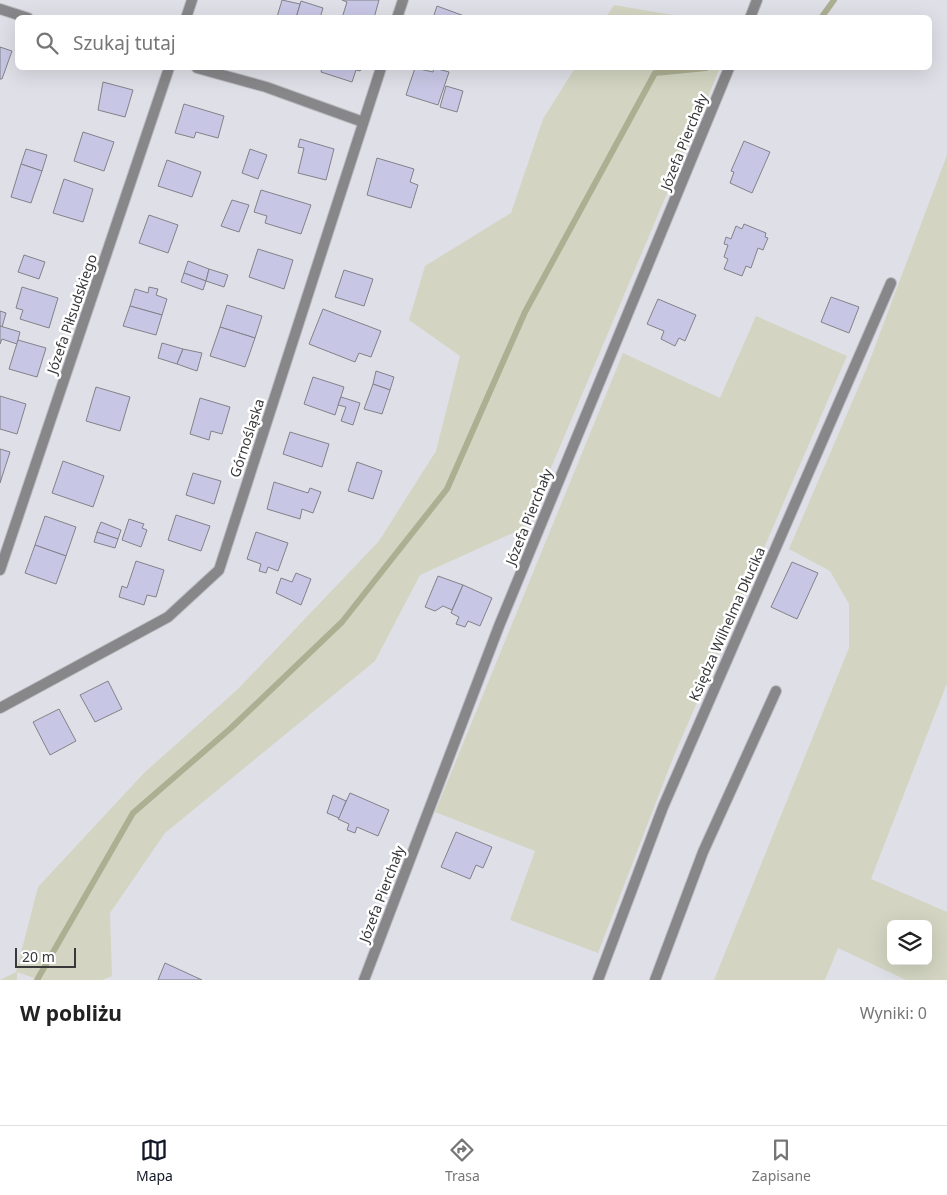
<!DOCTYPE html>
<html lang="pl">
<meta charset="utf-8">
<style>
body{margin:0;font-family:"Noto Sans",sans-serif;background:#f2f2f2;color:#222}
.controls{position:absolute;right:15px;bottom:15px;display:grid;overflow:hidden;border-radius:8px;box-shadow:0 5px 20px #0002}
.controls button{width:45px;height:45px;display:grid;place-items:center;padding:0;border:0;border-bottom:1px solid #e0e0e0;background:#fff;color:#222;font:25px sans-serif}
.scale{position:absolute;left:15px;bottom:12px;width:61px;box-sizing:border-box;padding-left:5px;border:2px solid #39393c;border-top:0;font-size:14px;line-height:18px;white-space:nowrap;color:#39393c;-webkit-text-stroke:4px #fff;paint-order:stroke}
.list{margin:0;padding:0;list-style:none}
h2{display:flex;justify-content:space-between;align-items:center;height:65px;margin:0;padding:0 20px;font-size:21px}
h2 small{font-size:16px;font-weight:400;color:#767676}
.icon{flex:none;width:28px;height:28px;fill:none;stroke:currentColor;stroke-width:2;stroke-linecap:round;stroke-linejoin:round}
.map{position:relative;flex:none;width:947px;height:980px;overflow:hidden}
.search{position:absolute;background:#fff;box-shadow:0 5px 20px #0002;left:15px;right:15px;top:15px;height:55px;display:flex;align-items:center;gap:12px;box-sizing:border-box;padding:0 18px;border-radius:8px;color:#767676;font-size:19px}
.sheet{height:145px;background:#fff}
nav{display:flex;justify-content:space-around;align-items:center;box-sizing:border-box;height:70px;border-top:1px solid #e0e0e0;background:#fff;font-size:14px;color:#767676}
nav a{display:grid;justify-items:center;gap:2px}
nav .on{color:#111827}
.map>svg:first-child{display:block}
.green{fill:#d3d5c2;fill-rule:evenodd}
.lines{fill:none;stroke-linecap:round;stroke-linejoin:round}
.stream{stroke:#adaf92;stroke-width:6}
.building{fill:#c7c7e5;stroke:#828289}
.lane-casing{stroke:#babac1;stroke-width:12}
.street-casing{stroke:#babac1;stroke-width:12}
.lane{stroke:#87878a;stroke-width:10}
.street{stroke:#87878a;stroke-width:10}
.labels{text-anchor:middle;stroke-width:5;stroke-linejoin:round;paint-order:stroke}
.street-label{font-size:14px;fill:#39393c;stroke:#fff}
</style>
<div class="map">
<svg width="947" height="980" viewBox="0 0 947 980">
<rect width="100%" height="100%" fill="#dfdfe7"/>
<g class="green">
<path d="M614,5L673,15L679,17H606Z"/>
<path d="M575,68H720L526,527L420,575L375,661L165,833L110,913L112,976L102,980H40L17,972V980H0L16,972L38,887L144,773L238,689L379,541L436,451L460,356L409,320L425,266L511,213L543,119Z"/>
<path d="M947,155V683L871,879L947,912V980H906L838,948L825,980H714L849,648V604L830,571L789,549L868,365ZM891,924H928V961H891Z"/>
<path d="M756,316L847,356L673,758L598,953L510,920L535,851L435,812L623,353L720,398Z"/>
</g>
<g class="lines">
<g class="stream">
<path d="M821,18L834,0"/>
<path d="M37,980L133,813L231,728L342,622L447,489L525,312L655,73L706,68"/>
</g>
</g>
<g class="building">
<path d="M282,0L300,4L296,18L277,17Z"/>
<path d="M379,0L374,18H342L347,2L342,0Z"/>
<path d="M301,1L323,8L320,18H296Z"/>
<path d="M437,6L467,17V18H433Z"/>
<path d="M0,47L12,51L2,79H0Z"/>
<path d="M322,68H362L360,71L356,70L352,82L321,72Z"/>
<path d="M415,68L433,72L434,68L449,72L438,105L406,95Z"/>
<path d="M103,82L133,90L125,117L98,110Z"/>
<path d="M446,86L463,91L457,112L440,107Z"/>
<path d="M184,104L224,116L218,138L196,132L194,138L175,133Z"/>
<path d="M83,132L114,142L104,171L74,161Z"/>
<path d="M300,139L334,149L326,180L298,173L304,148L298,147Z"/>
<path d="M744,141L770,152L752,193L730,183L734,172L731,171Z"/>
<path d="M26,149L47,155L42,171L21,164Z"/>
<path d="M250,149L267,155L258,179L242,173Z"/>
<path d="M377,158L414,169L410,182L418,185L411,208L367,195Z"/>
<path d="M167,160L201,172L192,197L158,186Z"/>
<path d="M21,164L42,171L31,203L11,197Z"/>
<path d="M64,179L93,189L83,222L53,213Z"/>
<path d="M261,190L311,205L301,234L265,223L267,216L254,212Z"/>
<path d="M232,200L249,205L239,232L221,226Z"/>
<path d="M149,215L178,225L168,253L139,243Z"/>
<path d="M744,224L766,233L765,237L768,238L763,250L758,248L751,268L746,266L742,276L724,269L728,259L724,257L728,245L724,244L726,237L731,239L736,226L742,229Z"/>
<path d="M258,249L293,260L284,289L249,277Z"/>
<path d="M24,255L45,262L39,279L18,272Z"/>
<path d="M188,261L209,269L206,281L184,273Z"/>
<path d="M209,269L228,275L224,287L206,281Z"/>
<path d="M344,270L373,279L364,306L335,297Z"/>
<path d="M184,273L206,281L203,290L181,282Z"/>
<path d="M22,287L58,298L49,328L20,319L23,310L16,308Z"/>
<path d="M149,287L158,289L156,295L167,299L162,315L130,306L135,289L148,293Z"/>
<path d="M831,297L859,307L849,333L821,322Z"/>
<path d="M658,299L696,315L685,341L679,338L675,346L661,339L664,331L647,324Z"/>
<path d="M227,305L262,316L255,338L220,327Z"/>
<path d="M130,306L162,315L156,335L123,326Z"/>
<path d="M323,309L381,331L371,357L359,353L355,362L309,344Z"/>
<path d="M0,311L6,313L2,327L0,326Z"/>
<path d="M0,326L20,332L17,344L2,339L0,344Z"/>
<path d="M220,327L255,338L245,367L210,356Z"/>
<path d="M18,340L46,348L37,377L9,369Z"/>
<path d="M162,343L183,349L177,364L158,358Z"/>
<path d="M183,349L202,353L197,371L177,364Z"/>
<path d="M376,371L394,377L390,390L373,384Z"/>
<path d="M313,377L344,387L335,415L304,404Z"/>
<path d="M373,384L390,390L382,414L364,409Z"/>
<path d="M96,387L130,397L120,431L86,421Z"/>
<path d="M0,396L26,404L17,434L0,429Z"/>
<path d="M341,397L360,403L353,425L341,421L346,407L338,405Z"/>
<path d="M200,398L230,407L222,434L211,431L209,440L190,434Z"/>
<path d="M290,432L329,444L322,467L283,454Z"/>
<path d="M0,449L10,452L0,483Z"/>
<path d="M63,461L104,476L93,507L52,493Z"/>
<path d="M357,462L382,471L373,499L348,491Z"/>
<path d="M193,473L221,481L214,504L186,495Z"/>
<path d="M274,482L308,493L310,488L321,492L313,513L302,509L300,519L267,509Z"/>
<path d="M176,515L210,526L201,551L168,540Z"/>
<path d="M45,516L76,527L66,556L35,545Z"/>
<path d="M129,519L144,524L142,528L147,530L141,547L122,540Z"/>
<path d="M101,522L121,530L118,539L97,532Z"/>
<path d="M97,532L118,539L115,548L94,542Z"/>
<path d="M256,532L288,543L278,571L268,567L266,573L259,571L261,564L247,559Z"/>
<path d="M35,545L66,556L56,584L25,573Z"/>
<path d="M136,561L164,570L156,597L147,595L144,605L119,597L122,586L127,588Z"/>
<path d="M792,562L818,573L797,619L771,607Z"/>
<path d="M296,573L311,579L301,605L276,593L281,578L292,582Z"/>
<path d="M438,576L463,585L452,610L443,606L435,611L425,607Z"/>
<path d="M463,585L492,598L480,626L468,621L465,627L456,624L459,617L451,613Z"/>
<path d="M108,681L122,709L95,722L80,695Z"/>
<path d="M59,709L76,741L50,755L33,722Z"/>
<path d="M350,793L389,810L378,836L357,827L355,833L347,830L349,824L338,819Z"/>
<path d="M333,795L346,801L339,818L327,813Z"/>
<path d="M456,832L492,847L483,868L476,865L470,879L441,867Z"/>
<path d="M165,963L202,980H158Z"/>
</g>
<g class="lines">
<g class="lane-casing">
<path id="lane" d="M655,980L703,852L776,691"/>
</g>
<g class="street-casing">
<g id="street">
<path d="M0,9L28,18"/>
<path d="M186,18L192,0"/>
<path d="M397,18L403,0"/>
<path d="M750,18L757,0"/>
<path d="M197,68L266,87L363,122"/>
<path d="M0,570L169,68"/>
<path d="M0,708L168,617L219,570L381,68"/>
<path d="M364,980L499,626L729,68"/>
<path d="M598,980L663,807L891,283"/>
</g>
</g>
<use href="#lane" class="lane"/>
<use href="#street" class="street"/>
</g>
<g class="labels">
<g class="street-label">
<text transform="translate(684 142) rotate(-68)" y="5">Józefa Pierchały</text>
<text transform="translate(72 314) rotate(-71)" y="5">Józefa Piłsudskiego</text>
<text transform="translate(247 438) rotate(-72)" y="5">Górnośląska</text>
<text transform="translate(529 517) rotate(-68)" y="5">Józefa Pierchały</text>
<text transform="translate(727 624) rotate(-66)" y="5">Księdza Wilhelma Dłucika</text>
<text transform="translate(382 894) rotate(-69)" y="5">Józefa Pierchały</text>
</g>
</g>
</svg>
<div class="controls">
<button><svg class="icon" aria-label="layers" viewBox="0 0 24 24"><path d="M12 4l9 5-9 5-9-5zM3 14l9 5 9-5"/></svg></button>
</div>
<div class="scale">20 m</div>
<div class="search"><svg class="icon" aria-label="search" viewBox="0 0 24 24"><circle cx="10" cy="10" r="6"/><path d="M15 15l6 6"/></svg>Szukaj tutaj</div>
</div>
<section class="sheet">
<h2>W pobliżu<small>Wyniki: 0</small></h2>
<ul class="list">
</ul>
</section>
<nav>
<a class="on"><svg class="icon" aria-label="map" viewBox="0 0 24 24"><path d="M3 6l6-2 6 2 6-2v14l-6 2-6-2-6 2zM9 4v14M15 6v14"/></svg>Mapa</a>
<a><svg class="icon" aria-label="directions" viewBox="0 0 24 24"><path d="M12 3l9 9-9 9-9-9zM9 14v-3h6M13 9l2 2-2 2"/></svg>Trasa</a>
<a><svg class="icon" aria-label="saved" viewBox="0 0 24 24"><path d="M7 4h10v16l-5-4-5 4z"/></svg>Zapisane</a>
</nav>
